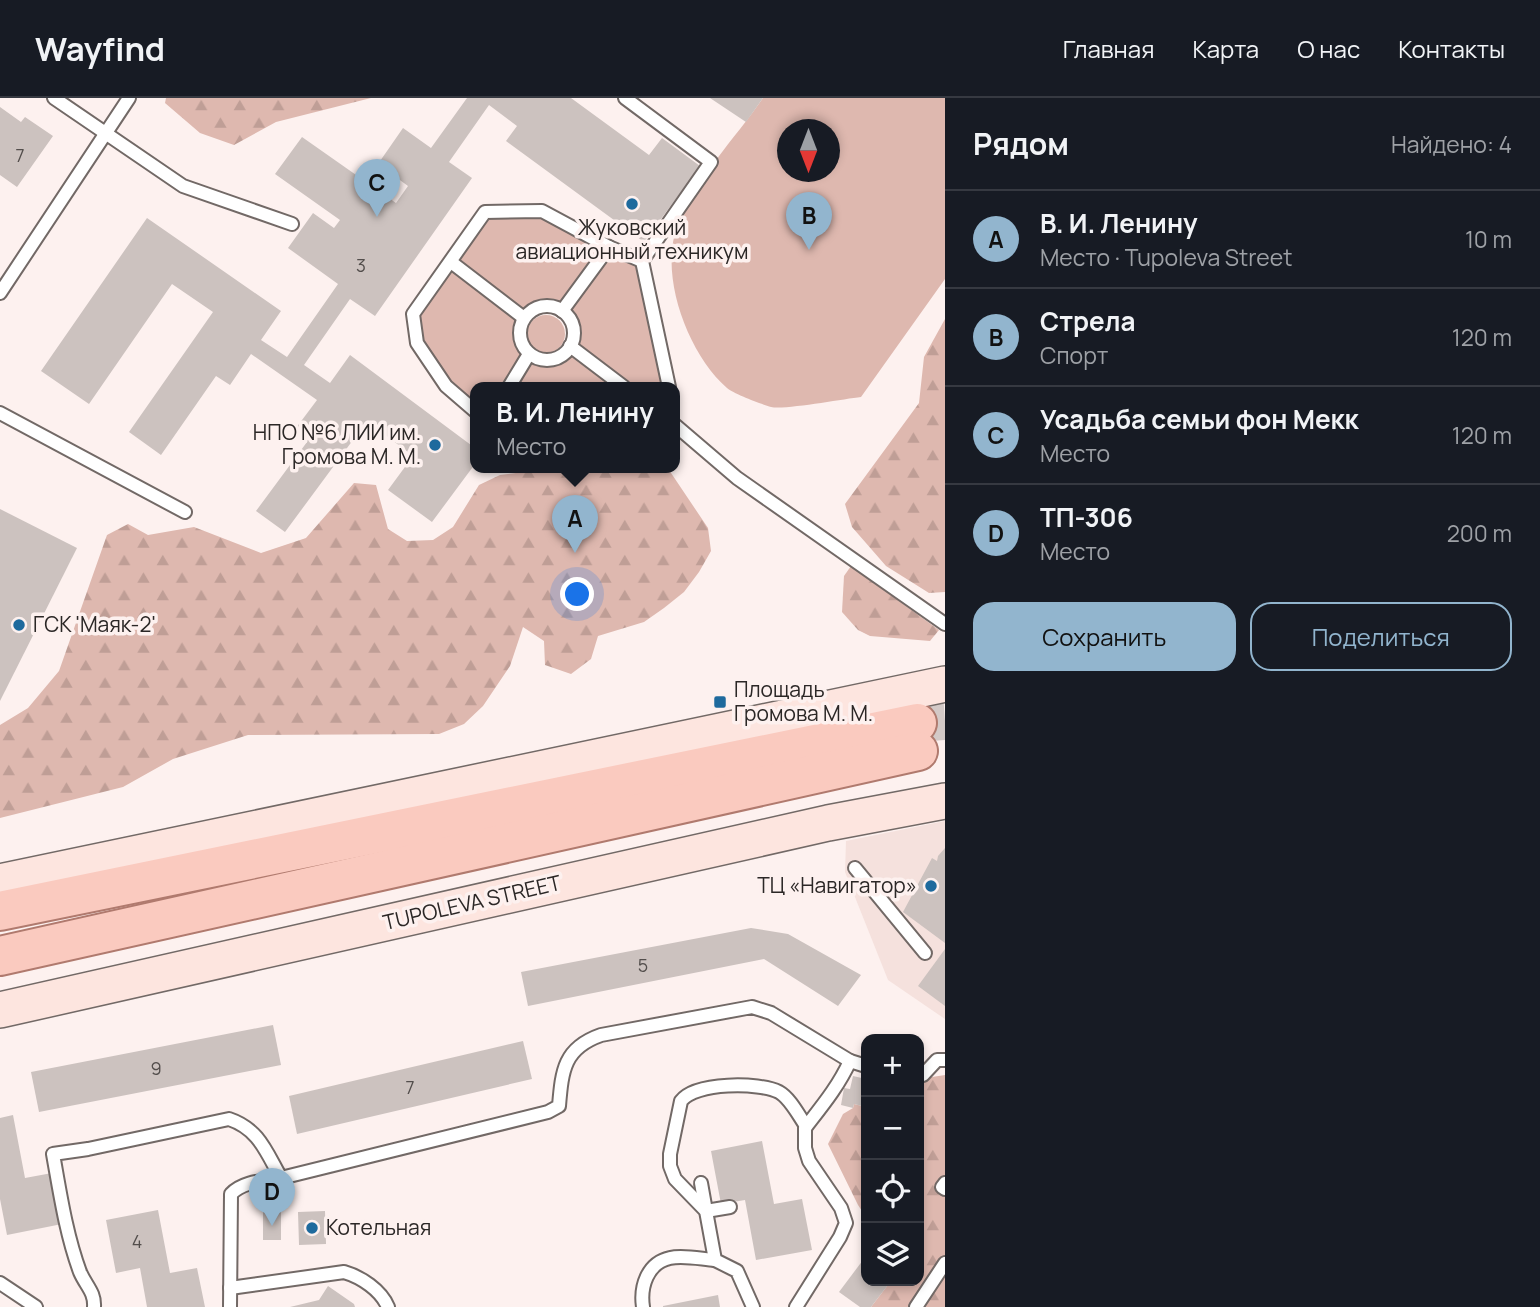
<!DOCTYPE html>
<html lang="ru">
<meta charset="utf-8">
<style>
body{margin:0;font-family:Manrope,sans-serif;background:#20242c;color:#f1f3f6}
.controls{position:absolute;right:21px;bottom:21px;display:grid;overflow:hidden;border-radius:14px;box-shadow:0 4px 10px #0003}
.controls button{width:63px;height:63px;display:grid;place-items:center;padding:0;border:0;border-bottom:2px solid #363941;background:#171b24;color:#f1f3f6;font:35px sans-serif}
.compass{position:absolute;left:777px;top:21px;width:63px;height:63px;border-radius:50%;background:#171b24;box-shadow:0 4px 10px #0003;rotate:180deg}
.you{position:absolute;left:578px;top:497px;width:24px;height:24px;margin:-18px;border:5px solid #fff;border-radius:50%;background:#1a73e8;box-shadow:0 0 0 10px #1a73e833}
.badge{display:grid;place-items:center;width:46px;height:46px;border-radius:50%;background:#92b5ce;color:#111;font-size:23px;font-weight:700}
.pin{position:absolute;translate:-50% -58px;filter:drop-shadow(0 2px 4px #0008)}
.pin::after{content:'';position:absolute;top:37px;width:24px;height:21px;background:inherit;clip-path:polygon(0 0,100% 0,50% 100%)}
.popup{position:absolute;left:470px;top:284px;width:210px;height:91px;box-sizing:border-box;display:grid;place-content:center;border-radius:14px;background:#171b24;filter:drop-shadow(0 2px 5px #0005);font-size:23px;white-space:nowrap;color:#9ea1a6}
.popup b{font-size:26px;color:#f1f3f6}
.popup::after{content:'';position:absolute;left:50%;top:100%;margin-left:-14px;border:14px solid transparent;border-top-color:#171b24}
.list{margin:0;padding:0;list-style:none}
h2{display:flex;justify-content:space-between;align-items:center;height:91px;margin:0;padding:0 28px;font-size:30px}
h2 small{font-size:23px;font-weight:400;color:#9ea1a6}
.list li{display:grid;grid-template-columns:46px 1fr auto;gap:21px;align-items:center;box-sizing:border-box;height:98px;padding:0 28px;border-top:2px solid #363941}
.list b{display:block;font-size:26px;white-space:nowrap}
.list p{margin:0;font-size:23px;white-space:nowrap;color:#9ea1a6}
.list em{font-size:23px;font-style:normal;color:#9ea1a6}
.actions{display:flex;gap:14px;padding:21px 28px}
.actions a{flex:1;padding:16px 0;border:2px solid #92b5ce;border-radius:21px;text-align:center;font-size:24px;color:#92b5ce}
.actions .main{background:#92b5ce;color:#111}
.icon{flex:none;width:38px;height:38px;fill:none;stroke:currentColor;stroke-width:2;stroke-linecap:round;stroke-linejoin:round}
.map{position:relative;flex:none;width:945px;height:1209px;overflow:hidden}
header{display:flex;align-items:center;gap:42px;box-sizing:border-box;height:98px;padding:0 35px;background:#171b24;border-bottom:2px solid #363941}
header strong{font-size:33px}
nav{display:flex;gap:38px;margin-inline-start:auto;font-size:24px}
main{display:flex}
aside{flex:1;background:#171b24}
.map>svg:first-child{display:block}
.built{fill:#f5e1dd}
.green{fill:#deb8af;fill-rule:evenodd}
.forest{fill:url(#forest-firs)}
.building{fill:#ccc2bf}
.lines{fill:none;stroke-linecap:round;stroke-linejoin:round}
.primary-tunnel{stroke:#d3c9c7;stroke-width:38;stroke-dasharray:38 19;stroke-linecap:butt}
.lane-casing{stroke:#726966;stroke-width:16}
.secondary-casing{stroke:#726966;stroke-width:38}
.primary-casing{stroke:#b07a6e;stroke-width:42}
.lane{stroke:#fff;stroke-width:12}
.secondary{stroke:#fde5df;stroke-width:35}
.primary{stroke:#facabf;stroke-width:38}
.poi-dot{fill:#1e6a9d;stroke:#fdf1ef;stroke-width:2.5}
.labels{text-anchor:middle;stroke-width:7;stroke-linejoin:round;paint-order:stroke}
.number-label{font-size:18px;fill:#534e4c}
.poi-label{font-size:21px;fill:#2b2726;stroke:#fdf1ef;text-anchor:start}
.street-label{font-size:21px;fill:#2b2726;stroke:#fdf1ef}
</style>
<header>
<strong>Wayfind</strong>
<nav><a>Главная</a><a>Карта</a><a>О нас</a><a>Контакты</a></nav>
</header>
<main>
<div class="map">
<svg width="945" height="1209" viewBox="0 0 945 1209">
<defs>
<pattern id="forest-firs" width="22" height="20" patternUnits="userSpaceOnUse" patternTransform="scale(1.75)"><rect width="22" height="20" fill="#deb8af"/><path d="M5 1l3.5 6h-7zM16 11l3.5 6h-7z" fill="#bf9e96"/></pattern>
</defs>
<rect width="100%" height="100%" fill="#fdf1ef"/>
<path class="built" d="M945,723V921L888,882L845,774L846,743Z"/>
<g class="green">
<path d="M763,0H945V181L861,299C843,301 785,312 771,309C761,306 734,296 727,290C688,256 659,178 677,129C695,81 734,42 763,0ZM788,32H830V74H788Z"/>
<path d="M543,116L605,151L562,210L542,207L524,217L454,164L488,117Z"/>
<path d="M609,152L641,165L668,289H626L573,248C579,235 575,222 564,213Z"/>
<path d="M452,167L522,220C514,233 516,246 525,257L506,289H475V311L447,287L419,244L415,217Z"/>
<circle cx="546" cy="236" r="19"/>
<path d="M569,254L621,289H510L529,258C544,266 555,265 569,254Z"/>
</g>
<g class="forest">
<path d="M166,0H371L276,24L234,47L200,35L165,5Z"/>
<path d="M945,221V494L929,495L886,468L852,429L845,406L919,305L924,259Z"/>
<path d="M562,369H667L708,430L711,453L699,474L684,494L664,510L644,524L598,538L591,561L571,576L545,567L544,543L523,529L510,568L483,608L464,626L439,636L248,637L173,661L123,689L0,720V627L28,610L59,573L107,437L128,426L148,437L194,429L261,455L306,440L354,385L376,387L388,431L407,443L433,442L453,429L479,387L500,377Z"/>
<path d="M851,468L939,532L930,543L870,538L858,532L842,514L844,478Z"/>
<path d="M945,977V1209H871L891,1183H919V1136L924,1128L919,1124V981Z"/>
<path d="M854,1006L866,1009V1113L864,1116L858,1107L828,1046L843,1016L853,1010Z"/>
</g>
<g class="building">
<path d="M467,0H571L649,57L662,40L700,68L644,144L506,43L517,28L489,7L449,64L472,80L375,218L350,201L304,267L330,285L350,257L475,350V366L432,424L388,392L413,358L367,323L285,434L256,413L307,344L293,334L317,302L251,256L230,287L216,278L161,357L129,334L213,214L172,186L89,306L41,273L147,120L281,213L261,242L287,259L338,186L288,150L313,115L334,130L340,122L275,76L302,39L396,105L408,88L378,66L403,30L431,50Z"/>
<path d="M710,0H763L746,24Z"/>
<path d="M0,9L21,24L25,19L53,38L17,89L0,77Z"/>
<path d="M0,411L77,450L0,603Z"/>
<path d="M945,750V845L903,814L932,760L937,763L938,758Z"/>
<path d="M751,830L788,836L861,877L838,908L764,861L528,908L521,874Z"/>
<path d="M945,851V908L918,888Z"/>
<path d="M273,927L281,967L39,1014L31,974Z"/>
<path d="M523,943L532,981L297,1036L289,998Z"/>
<path d="M853,978L866,981V1009L854,1006L853,1010L841,1007L844,990L850,991Z"/>
<path d="M13,1017L25,1080L52,1075L62,1126L7,1137L0,1101V1020Z"/>
<path d="M762,1043L774,1106L802,1101L812,1152L756,1162L745,1102L721,1106L711,1053Z"/>
<path d="M158,1112L170,1175L197,1170L205,1209H147L140,1170L116,1175L106,1122Z"/>
<rect x="263" y="1113" width="18" height="29"/>
<path d="M325,1113L326,1146L299,1147L298,1114Z"/>
<path d="M866,1158V1183H891L871,1209H860L839,1194Z"/>
<path d="M328,1188L354,1206L355,1209H290L319,1202Z"/>
<path d="M718,1197L720,1209H663V1208Z"/>
</g>
<g class="lines">
<path class="primary-tunnel" d="M917,625L945,623"/>
<g class="lane-casing">
<g id="lane">
<path d="M54,0L183,88L292,126"/>
<path d="M625,0L711,64L642,163L669,289"/>
<path d="M451,164L524,220"/>
<path d="M0,195L129,0"/>
<circle cx="547" cy="235" r="27"/>
<path d="M562,213L609,149"/>
<path d="M570,248L624,289"/>
<path d="M509,289L529,256"/>
<path d="M475,313L446,288L417,245L413,216L485,114L542,113L609,149L642,163"/>
<path d="M0,315L185,414"/>
<path d="M675,327L737,380L945,526"/>
<path d="M855,770L925,855"/>
<path d="M850,963L866,968"/>
<path d="M919,978L923,977L937,962H945"/>
<path d="M701,1085L706,1113L730,1109"/>
<path d="M945,1085L942,1089L945,1091"/>
<path d="M0,1185L36,1209"/>
<path d="M230,1190L344,1174C361,1179 381,1192 388,1209"/>
<path d="M94,1209C95,1194 86,1188 80,1174C66,1136 60,1095 53,1056L88,1051L229,1021C259,1031 266,1054 281,1080L548,1014L559,1008C562,972 564,950 601,937L752,909L771,915L850,963C838,989 822,1008 805,1030V1050L809,1063L841,1110L846,1125L840,1139L796,1209"/>
<path d="M230,1209L231,1096C243,1083 265,1083 281,1080"/>
<path d="M643,1209C640,1189 647,1165 670,1160C683,1157 701,1161 715,1162"/>
<path d="M753,1209L737,1173L715,1162L706,1113L675,1081L670,1068V1056L681,1003C695,984 759,984 779,994C790,1000 799,1018 806,1028"/>
<path d="M916,1209L945,1165"/>
</g>
</g>
<g class="secondary-casing">
<g id="secondary">
<path d="M0,784L945,586"/>
<path d="M0,912L828,725L945,703"/>
</g>
</g>
<g class="primary-casing">
<g id="primary">
<path d="M0,813L917,625"/>
<path d="M0,858L918,653"/>
</g>
</g>
<use href="#lane" class="lane"/>
<use href="#secondary" class="secondary"/>
<use href="#primary" class="primary"/>
</g>
<g class="poi-dot">
<circle cx="632" cy="106" r="7"/>
<circle cx="435" cy="347" r="7"/>
<circle cx="19" cy="527" r="7"/>
<rect x="713" y="597" width="14" height="14" rx="3.5"/>
<circle cx="931" cy="788" r="7"/>
<circle cx="312" cy="1130" r="7"/>
</g>
<g class="labels">
<g class="number-label">
<text x="20" y="64">7</text>
<text x="361" y="174">3</text>
<text x="643" y="874">5</text>
<text x="156" y="977">9</text>
<text x="410" y="996">7</text>
<text x="137" y="1150">4</text>
</g>
<g class="poi-label">
<text x="632" y="137" text-anchor="middle">Жуковский<tspan x="632" dy="24">авиационный техникум</tspan></text>
<text x="421" y="342" text-anchor="end">НПО №6 ЛИИ им.<tspan x="421" dy="24">Громова М. М.</tspan></text>
<text x="33" y="534">ГСК 'Маяк-2'</text>
<text x="734" y="599">Площадь<tspan x="734" dy="24">Громова М. М.</tspan></text>
<text x="917" y="795" text-anchor="end">ТЦ «Навигатор»</text>
<text x="326" y="1137">Котельная</text>
</g>
<g class="street-label">
<text transform="translate(472 805) rotate(-13)" y="7">TUPOLEVA STREET</text>
</g>
</g>
</svg>
<div class="controls">
<button>+</button>
<button>−</button>
<button><svg class="icon" aria-label="locate" viewBox="0 0 24 24"><circle cx="12" cy="12" r="6"/><path d="M12 2v4M12 18v4M2 12h4M18 12h4"/></svg></button>
<button><svg class="icon" aria-label="layers" viewBox="0 0 24 24"><path d="M12 4l9 5-9 5-9-5zM3 14l9 5 9-5"/></svg></button>
</div>
<svg class="compass" viewBox="-18 -18 36 36"><path d="M0-13l5 13h-10z" fill="#e53935"/><path d="M0 13l5-13h-10z" fill="#9ea1a6"/></svg>
<div class="you"></div>
<div class="pin badge" style="left:575px;top:455px">A</div>
<div class="popup"><b>В. И. Ленину</b>Место</div>
<div class="pin badge" style="left:809px;top:152px">B</div>
<div class="pin badge" style="left:377px;top:119px">C</div>
<div class="pin badge" style="left:272px;top:1128px">D</div>
</div>
<aside>
<h2>Рядом<small>Найдено: 4</small></h2>
<ul class="list">
<li><span class="badge">A</span><div><b>В. И. Ленину</b><p>Место · Tupoleva Street</p></div><em>10 m</em></li>
<li><span class="badge">B</span><div><b>Стрела</b><p>Спорт</p></div><em>120 m</em></li>
<li><span class="badge">C</span><div><b>Усадьба семьи фон Мекк</b><p>Место</p></div><em>120 m</em></li>
<li><span class="badge">D</span><div><b>ТП-306</b><p>Место</p></div><em>200 m</em></li>
</ul>
<div class="actions"><a class="main">Сохранить</a><a>Поделиться</a></div>
</aside>
</main>
